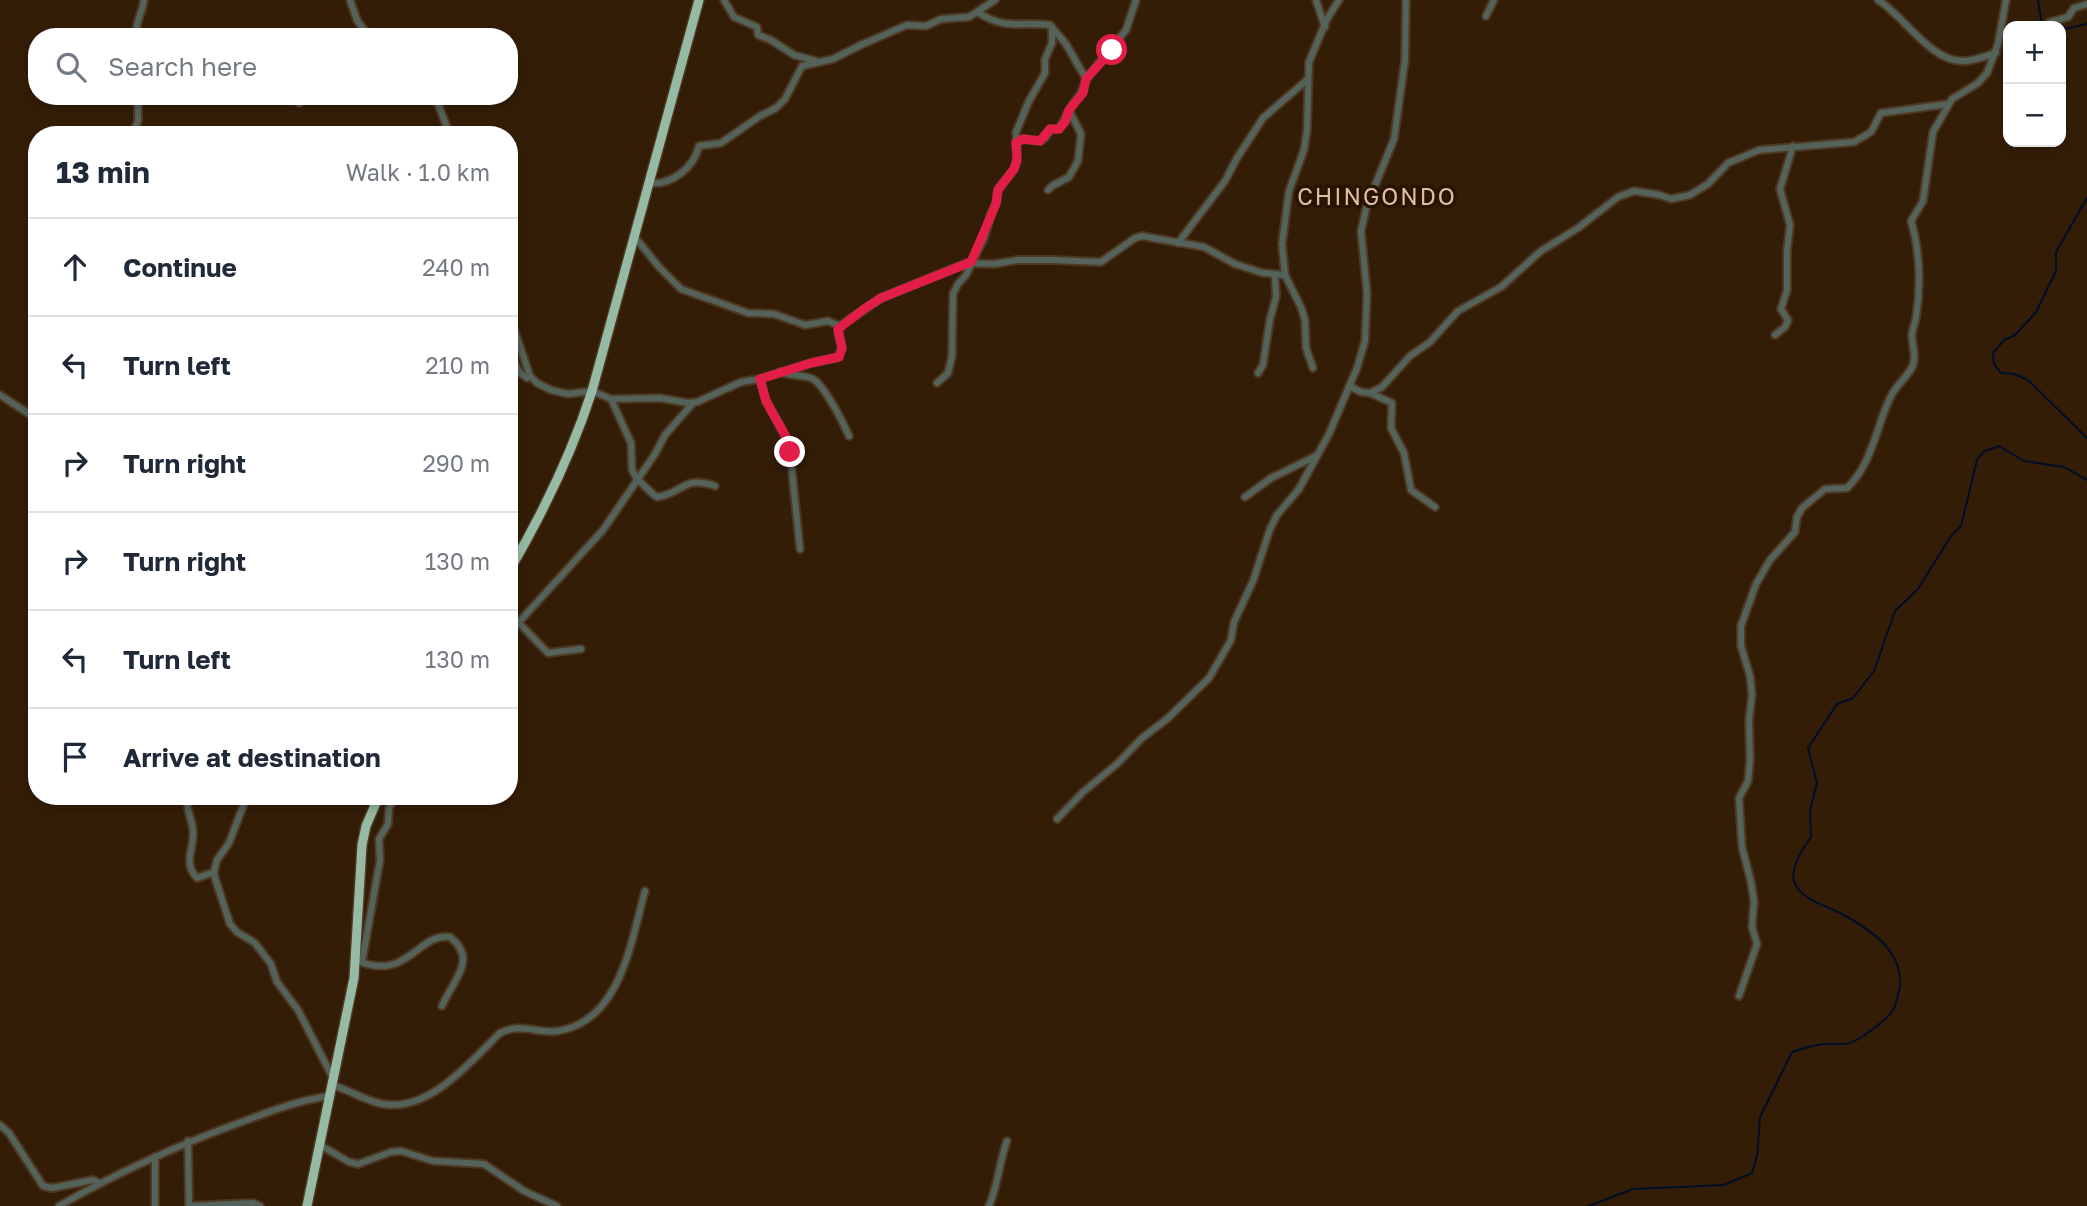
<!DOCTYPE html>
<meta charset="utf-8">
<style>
body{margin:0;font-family:"Golos Text",sans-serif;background:#f2f2f3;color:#1f2937}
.controls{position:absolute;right:21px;top:21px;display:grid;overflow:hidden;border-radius:14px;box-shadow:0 4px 10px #0003}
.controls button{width:63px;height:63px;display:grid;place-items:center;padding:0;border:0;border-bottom:2px solid #e0e1e3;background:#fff;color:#1f2937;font:35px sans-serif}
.stop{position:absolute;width:21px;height:21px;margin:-16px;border:5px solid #e11d48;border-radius:50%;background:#fff}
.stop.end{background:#e11d48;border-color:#fff;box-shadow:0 2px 7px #0008}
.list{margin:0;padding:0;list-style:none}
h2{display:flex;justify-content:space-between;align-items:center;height:91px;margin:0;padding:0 28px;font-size:30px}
h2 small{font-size:23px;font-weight:400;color:#747a83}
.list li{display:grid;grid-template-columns:46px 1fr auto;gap:21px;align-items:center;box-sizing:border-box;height:98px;padding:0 28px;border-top:2px solid #e0e1e3}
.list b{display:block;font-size:26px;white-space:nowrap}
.list em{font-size:23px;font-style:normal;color:#747a83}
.icon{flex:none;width:38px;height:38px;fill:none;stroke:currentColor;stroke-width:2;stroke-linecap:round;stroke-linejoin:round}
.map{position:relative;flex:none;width:2087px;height:1206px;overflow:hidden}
.search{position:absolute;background:#fff;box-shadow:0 4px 10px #0003;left:28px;top:28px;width:490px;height:77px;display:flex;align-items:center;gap:18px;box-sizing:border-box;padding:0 24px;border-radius:28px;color:#747a83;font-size:26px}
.panel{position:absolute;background:#fff;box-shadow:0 4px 10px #0003;left:28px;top:126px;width:490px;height:679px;border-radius:28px}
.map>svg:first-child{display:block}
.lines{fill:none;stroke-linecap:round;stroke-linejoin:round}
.stream{stroke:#000d27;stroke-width:2}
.minor-casing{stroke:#4d3823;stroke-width:10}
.highway-casing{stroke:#4d3823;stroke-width:12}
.minor{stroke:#546259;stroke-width:6}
.highway{stroke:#97baa4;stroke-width:9}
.route{stroke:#e11d48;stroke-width:9}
.labels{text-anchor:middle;stroke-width:7;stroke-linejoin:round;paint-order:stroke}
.quarter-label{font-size:23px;letter-spacing:2px;fill:#debfa7;stroke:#291301}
</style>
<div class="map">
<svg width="2087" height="1206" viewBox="0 0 2087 1206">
<rect width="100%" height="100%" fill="#331d07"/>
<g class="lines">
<g class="stream">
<path d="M2038,0L2042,26"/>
<path d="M2061,30L2087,24"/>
<path d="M2087,198L2056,252V271L2036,312L2015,335L2004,340L1993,353L1994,364L2001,373L2014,374L2028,380L2087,438"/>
<path d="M1589,1206L1633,1189L1724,1185L1752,1173L1757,1156L1760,1117L1792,1052C1802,1049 1813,1045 1824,1044C1832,1043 1842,1045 1850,1043C1861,1039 1887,1020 1893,1010C1896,1006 1896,999 1898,995C1909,955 1873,931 1842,914C1827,906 1807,902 1796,886C1787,872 1803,848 1811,837L1810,810L1817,783L1808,748L1837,704L1853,698L1874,671L1895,611L1918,589L1951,536L1961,526L1977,460L1983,452L1999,446L2024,461L2064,467L2087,480"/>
</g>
<g class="minor-casing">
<g id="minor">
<path d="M350,0L357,20L369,37"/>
<path d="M724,0L734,17L757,27L758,35L771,40L794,55L816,61"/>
<path d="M1316,0L1325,27"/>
<path d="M1878,0C1904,16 1931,62 1963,61C1974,61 1985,56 1996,53"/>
<path d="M977,12C1007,31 1020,21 1050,25L1066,44L1086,79C1082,95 1078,96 1070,109C1065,116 1064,122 1059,129H1050L1046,137L1040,141L1023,139L1016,143"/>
<path d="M1486,16L1494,0"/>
<path d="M2050,22L2068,17L2074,8L2087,4"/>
<path d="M137,37C135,20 142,15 144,0"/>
<path d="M1086,79L1126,30L1136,0"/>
<path d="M435,96L450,135"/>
<path d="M299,103L307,96"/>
<path d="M132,135L138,121V96"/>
<path d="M648,183C672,186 694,167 699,146L721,143L760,116L776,108L785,99L802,66L833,59L863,44L907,25L926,26L941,19L969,17L995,0"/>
<path d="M1048,190L1052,186L1069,177L1078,161L1081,134L1069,110"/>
<path d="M634,236L659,267L681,289L748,313L774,314L805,325L828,321L840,326"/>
<path d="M1178,243L1225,181L1237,158L1263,118L1308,79"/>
<path d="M509,314L530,376L537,383L551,390L568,394L592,391L611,399L660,398L688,403L697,402L741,382L760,379L811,363L839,357L842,348L838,332L840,326L881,298L967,263L994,264L1018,260H1052L1101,262L1135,238L1142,236L1204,247L1235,264L1263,273L1285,275"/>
<path d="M1775,335L1785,327L1788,320L1781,309L1787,290V251L1790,225L1780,189L1793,146"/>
<path d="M509,353L519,372L527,378L530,376"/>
<path d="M1313,368L1306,348L1305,320L1301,307L1285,275L1282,244L1289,191L1304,150L1307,130L1309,62L1327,19L1339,0"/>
<path d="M780,372C789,376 807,375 813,379C824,385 844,424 849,436"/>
<path d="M1258,373L1263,365L1270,319L1276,297L1275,275"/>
<path d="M760,379L766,401L786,437L790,452L800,549"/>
<path d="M937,383L948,373L952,356L953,294L958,284L966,275L984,238L991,214L996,203L998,189L1014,169L1017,160L1016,132L1029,101L1045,73V59L1052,43V27"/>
<path d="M1349,386L1361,392L1370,393L1382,387L1410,356L1430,342L1458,311L1501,287L1541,251L1578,228L1618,197L1634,191L1660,195L1671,199L1690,195L1708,184L1728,163L1759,150L1854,142L1871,132L1881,113L1948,104"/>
<path d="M1370,393L1392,403L1391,428L1404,453L1411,490L1435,507"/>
<path d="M0,395L37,419"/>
<path d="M611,399L631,443L632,470L637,479L654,495L657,497C684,493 683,475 715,486"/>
<path d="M1245,497L1271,478L1316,456"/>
<path d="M519,623L548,653L581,649"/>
<path d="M509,633L603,530L655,454L665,435L693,403"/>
<path d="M187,796C185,808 192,818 193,830C195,847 182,863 197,878L214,872"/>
<path d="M247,796L229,843L217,860L214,872L215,878L230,924L237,932L255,943L271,964L277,982L298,1010L333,1078"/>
<path d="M1057,819L1083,792L1117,764L1142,738L1167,719L1209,678L1231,640L1234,622L1253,581L1270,529L1277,515L1299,489L1329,434L1357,368L1365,341L1367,293L1361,231L1367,205L1394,139L1405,60L1406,0"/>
<path d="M356,960C408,983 416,933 450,937C479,960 452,981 442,1006"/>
<path d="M362,962L380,860L379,839L388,824L389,808L396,796"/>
<path d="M1739,996L1757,944L1752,927L1754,901L1751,882L1742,847L1739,798L1748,781L1750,760L1749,721L1752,694L1750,676L1741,646V626L1756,584L1770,560L1795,532L1797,517L1802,508L1825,489L1847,488C1873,463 1876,426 1891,396C1896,385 1908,377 1913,365C1917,356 1911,343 1912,333C1913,328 1915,323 1916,318C1921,287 1920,250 1911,221L1923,201L1933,132L1952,99L1978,83L1987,73L1998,44L2006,0"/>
<path d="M332,1085C350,1090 365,1101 383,1104C430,1112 470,1062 500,1033C522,1022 536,1034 558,1031C621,1021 631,941 645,891"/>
<path d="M0,1125L9,1133L43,1186L52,1188L93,1180L100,1183"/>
<path d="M188,1141L189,1204"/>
<path d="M320,1145L349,1162L358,1164L391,1152L401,1151L433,1161L484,1164L524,1191L557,1206"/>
<path d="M155,1157V1206"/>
<path d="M59,1206C120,1171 180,1144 247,1120C274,1110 300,1100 330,1096"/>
<path d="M189,1206L253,1203L260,1206"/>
<path d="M989,1206C998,1185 999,1163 1007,1141"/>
</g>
</g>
<g class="highway-casing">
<g id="highway">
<path d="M509,571C543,513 571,456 592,391L699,0"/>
<path d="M307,1206L354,978L362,845L366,826L379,796"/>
</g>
</g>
<use href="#minor" class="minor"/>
<use href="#highway" class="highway"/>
</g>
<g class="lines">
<path class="route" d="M790,452L786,437L766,401L760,379L811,363L839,357L842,348L838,329L864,309L881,298L971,262L996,204L998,190L1014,169L1017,160L1016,143L1023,139L1040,141L1050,129H1059L1065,122L1069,110L1083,93L1086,79L1112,50"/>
</g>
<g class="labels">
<g class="quarter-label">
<text x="1377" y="205">CHINGONDO</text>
</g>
</g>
</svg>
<div class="controls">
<button>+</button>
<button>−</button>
</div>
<div class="stop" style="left:1112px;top:50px"></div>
<div class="stop end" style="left:790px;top:452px"></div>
<div class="search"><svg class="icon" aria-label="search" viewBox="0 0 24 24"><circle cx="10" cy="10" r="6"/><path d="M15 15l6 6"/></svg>Search here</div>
<section class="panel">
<h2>13 min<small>Walk · 1.0 km</small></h2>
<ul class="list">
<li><svg class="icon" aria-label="ahead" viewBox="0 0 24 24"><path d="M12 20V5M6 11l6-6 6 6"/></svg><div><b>Continue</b></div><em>240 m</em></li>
<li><svg class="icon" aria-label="left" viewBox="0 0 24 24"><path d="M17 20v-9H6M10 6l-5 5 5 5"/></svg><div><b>Turn left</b></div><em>210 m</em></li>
<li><svg class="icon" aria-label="right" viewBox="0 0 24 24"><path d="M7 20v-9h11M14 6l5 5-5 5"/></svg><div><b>Turn right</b></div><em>290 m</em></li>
<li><svg class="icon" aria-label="right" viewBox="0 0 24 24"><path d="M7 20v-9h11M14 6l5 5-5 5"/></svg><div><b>Turn right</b></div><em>130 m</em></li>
<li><svg class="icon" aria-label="left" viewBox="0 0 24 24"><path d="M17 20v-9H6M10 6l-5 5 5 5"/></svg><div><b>Turn left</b></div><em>130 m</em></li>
<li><svg class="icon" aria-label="arrive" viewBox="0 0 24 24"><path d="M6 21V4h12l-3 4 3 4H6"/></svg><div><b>Arrive at destination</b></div></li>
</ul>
</section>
</div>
